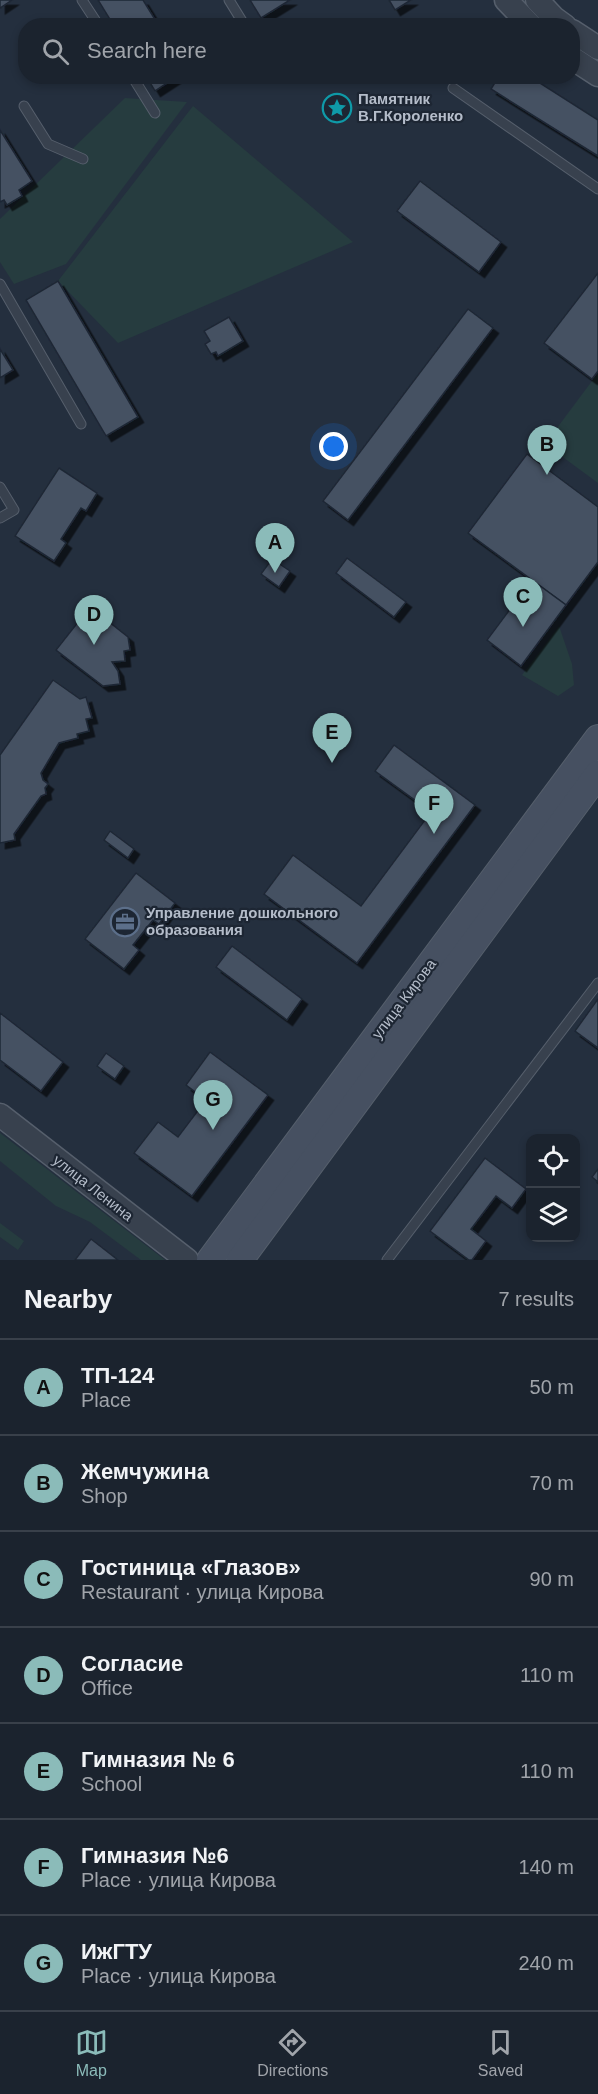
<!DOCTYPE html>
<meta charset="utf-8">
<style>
body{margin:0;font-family:Helvetica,sans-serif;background:#242b36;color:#f1f3f6}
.controls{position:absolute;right:18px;bottom:18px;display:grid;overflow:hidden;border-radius:12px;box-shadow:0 3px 9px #0003}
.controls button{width:54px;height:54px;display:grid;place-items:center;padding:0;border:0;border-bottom:2px solid #39404a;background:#1b232e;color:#f1f3f6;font:30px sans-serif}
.you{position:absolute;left:334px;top:447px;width:21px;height:21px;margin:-15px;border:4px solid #fff;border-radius:50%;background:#1a73e8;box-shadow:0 0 0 9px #1a73e833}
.badge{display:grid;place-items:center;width:39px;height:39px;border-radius:50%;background:#8bbbb9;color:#111;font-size:20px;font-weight:700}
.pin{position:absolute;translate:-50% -50px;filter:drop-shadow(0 2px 3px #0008)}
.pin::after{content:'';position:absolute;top:32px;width:21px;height:18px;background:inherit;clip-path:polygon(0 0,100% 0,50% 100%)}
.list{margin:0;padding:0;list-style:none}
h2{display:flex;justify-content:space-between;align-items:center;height:78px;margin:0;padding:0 24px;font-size:26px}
h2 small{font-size:20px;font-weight:400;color:#a0a4aa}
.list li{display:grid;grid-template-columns:39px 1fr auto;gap:18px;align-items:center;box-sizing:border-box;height:96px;padding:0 24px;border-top:2px solid #39404a}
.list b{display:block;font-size:22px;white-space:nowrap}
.list p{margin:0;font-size:20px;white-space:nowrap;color:#a0a4aa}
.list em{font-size:20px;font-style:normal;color:#a0a4aa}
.icon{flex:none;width:33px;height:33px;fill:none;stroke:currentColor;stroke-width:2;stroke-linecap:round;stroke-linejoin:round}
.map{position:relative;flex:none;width:598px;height:1260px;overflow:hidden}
.search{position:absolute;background:#1b232e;box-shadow:0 3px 9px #0003;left:18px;right:18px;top:18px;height:66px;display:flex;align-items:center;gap:15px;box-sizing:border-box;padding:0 21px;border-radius:24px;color:#a0a4aa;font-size:22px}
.sheet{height:750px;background:#1b232e}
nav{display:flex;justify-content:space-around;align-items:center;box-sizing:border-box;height:84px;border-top:2px solid #39404a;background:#1b232e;font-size:16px;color:#a0a4aa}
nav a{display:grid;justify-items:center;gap:3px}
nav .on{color:#8bbbb9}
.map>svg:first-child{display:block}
.green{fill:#263c3f}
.building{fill:#455162;stroke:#1f2835;stroke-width:1.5;filter:url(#shadow)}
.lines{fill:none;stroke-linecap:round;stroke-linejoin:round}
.service-casing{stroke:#565f6c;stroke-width:11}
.tertiary-casing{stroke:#565f6c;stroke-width:25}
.secondary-casing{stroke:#565f6c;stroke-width:28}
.service{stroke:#38414e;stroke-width:9}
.tertiary{stroke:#38414e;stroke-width:22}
.secondary{stroke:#465061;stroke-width:26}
.labels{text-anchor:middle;stroke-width:4.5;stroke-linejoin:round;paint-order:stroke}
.poi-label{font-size:15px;font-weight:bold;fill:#b4bcc9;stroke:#1d2633;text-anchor:start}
.street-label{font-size:15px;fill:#b4bcc9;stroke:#1d2633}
</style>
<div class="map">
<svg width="598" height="1260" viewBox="0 0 598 1260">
<defs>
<filter id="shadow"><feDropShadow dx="5.5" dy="5.5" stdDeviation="0" flood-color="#0009"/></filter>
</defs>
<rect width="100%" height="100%" fill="#242f3e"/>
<g class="green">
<path d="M125,98L187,102L66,264L14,284L0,262V219Z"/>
<path d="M193,106L353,242L118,343L58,281Z"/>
<path d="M598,373V483L545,444Z"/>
<path d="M559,626L572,664L574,685L558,696L522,675Z"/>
<path d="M0,1133L165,1260H141L90,1222L56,1206L0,1161Z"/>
<path d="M0,1223L24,1241L18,1250L0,1237Z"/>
</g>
<g class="building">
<path d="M0,0H12L0,8Z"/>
<path d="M98,0H143L159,26H114Z"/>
<path d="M250,0H290L261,18Z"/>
<path d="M389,0H411L395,10Z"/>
<path d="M146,76H178L155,91Z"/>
<path d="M499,76H529L598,120V156L491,89Z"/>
<path d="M0,130L32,181L19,190L22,196L7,205L4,200L0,202Z"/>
<path d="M420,181L501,242L479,272L397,211Z"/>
<path d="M598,273V371L592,379L544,343Z"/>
<path d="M58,281L138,417L106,436L26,300Z"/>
<path d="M468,309L493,328L348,520L323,501Z"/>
<path d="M229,317L243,341L218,356L216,352L211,354L205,344L210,341L204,331Z"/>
<path d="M0,349L13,370L0,378Z"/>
<path d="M527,454L598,507V562L566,605L468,533Z"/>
<path d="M59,468L97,493L86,511L81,508L61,539L66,543L54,561L15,536Z"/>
<path d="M347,558L406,602L394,617L336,573Z"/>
<path d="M272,559L290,571L279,587L261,574Z"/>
<path d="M532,580L566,605L521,666L487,640Z"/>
<path d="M90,607L128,637L130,650L124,651L125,661L112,662L118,671L120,684L103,686L56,650Z"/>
<path d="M53,680L80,699L86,697L92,718L86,719L89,731L77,734L78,738L59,743L41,773L43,780L48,784L45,788L46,794L41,796L14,834L15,840L0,843V755Z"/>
<path d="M394,745L475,805L357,963L264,894L293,855L361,906L431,812L375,771Z"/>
<path d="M110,831L134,849L128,858L104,840Z"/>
<path d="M136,873L175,903L159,924L153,920L133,945L139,950L124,969L85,939Z"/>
<path d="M232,946L302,999L287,1020L216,967Z"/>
<path d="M598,999V1048L575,1031Z"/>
<path d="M0,1013L63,1062L41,1091L0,1060Z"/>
<path d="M210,1052L268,1095L192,1196L134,1153L158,1122L178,1137L206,1100L186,1085Z"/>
<path d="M106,1053L124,1066L115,1079L97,1066Z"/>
<path d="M485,1158L526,1189L512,1208L496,1196L471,1229L486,1241L472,1260H469L430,1231Z"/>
<path d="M598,1169V1182L592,1177Z"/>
<path d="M91,1239L118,1260H75Z"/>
</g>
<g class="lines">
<g class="service-casing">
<g id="service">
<path d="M82,0L99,26"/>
<path d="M229,0L245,26"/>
<path d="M132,76L155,113"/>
<path d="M453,88L598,189"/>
<path d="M24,106L48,144L83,159"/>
<path d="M0,284L81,424"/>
<path d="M0,487L14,510L0,518"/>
<path d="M387,1260L598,983"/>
</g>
</g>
<g class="tertiary-casing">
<g id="tertiary">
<path d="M506,0L531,26"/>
<path d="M537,0L554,18L565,26"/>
<path d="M572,31L598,48"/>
<path d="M572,58L598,75"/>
<path d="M0,1115L187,1260"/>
</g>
</g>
<g class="secondary-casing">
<g id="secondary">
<path d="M210,1260L598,738"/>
<path d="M240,1260L598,774"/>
</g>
</g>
<use href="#service" class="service"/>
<use href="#tertiary" class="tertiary"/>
<use href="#secondary" class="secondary"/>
</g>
<defs>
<g id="sight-ring" transform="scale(1.5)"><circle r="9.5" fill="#1d2633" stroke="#0f9aa8" stroke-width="1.5"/><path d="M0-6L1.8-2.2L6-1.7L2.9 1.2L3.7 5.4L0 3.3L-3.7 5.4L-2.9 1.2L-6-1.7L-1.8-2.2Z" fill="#0f9aa8"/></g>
<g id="office-ring" transform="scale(1.5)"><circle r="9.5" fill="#1d2633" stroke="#5c6f8a" stroke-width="1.5"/><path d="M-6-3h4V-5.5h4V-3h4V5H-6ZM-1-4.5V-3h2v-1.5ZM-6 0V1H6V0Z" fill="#5c6f8a"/></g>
</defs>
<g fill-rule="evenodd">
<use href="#sight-ring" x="337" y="108"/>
<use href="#office-ring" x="125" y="922"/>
</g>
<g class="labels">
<g class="poi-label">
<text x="358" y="104">Памятник<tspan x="358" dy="17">В.Г.Короленко</tspan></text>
<text x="146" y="918">Управление дошкольного<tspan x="146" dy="17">образования</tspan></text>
</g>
<g class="street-label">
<text transform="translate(404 999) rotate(-53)" y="5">улица Кирова</text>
<text transform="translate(93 1188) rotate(38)" y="5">улица Ленина</text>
</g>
</g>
</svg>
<div class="controls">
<button><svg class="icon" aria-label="locate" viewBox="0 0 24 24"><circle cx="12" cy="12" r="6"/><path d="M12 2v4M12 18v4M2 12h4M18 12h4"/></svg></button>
<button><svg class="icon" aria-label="layers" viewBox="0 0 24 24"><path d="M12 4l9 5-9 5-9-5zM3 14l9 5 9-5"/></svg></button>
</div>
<div class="you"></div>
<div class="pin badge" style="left:275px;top:573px">A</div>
<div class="pin badge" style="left:547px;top:475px">B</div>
<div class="pin badge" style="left:523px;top:627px">C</div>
<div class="pin badge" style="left:94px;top:645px">D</div>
<div class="pin badge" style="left:332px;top:763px">E</div>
<div class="pin badge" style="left:434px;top:834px">F</div>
<div class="pin badge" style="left:213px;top:1130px">G</div>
<div class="search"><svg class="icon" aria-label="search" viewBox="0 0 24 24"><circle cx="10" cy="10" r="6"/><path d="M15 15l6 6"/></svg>Search here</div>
</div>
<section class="sheet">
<h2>Nearby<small>7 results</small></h2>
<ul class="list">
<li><span class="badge">A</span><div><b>ТП-124</b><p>Place</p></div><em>50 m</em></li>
<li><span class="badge">B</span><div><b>Жемчужина</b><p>Shop</p></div><em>70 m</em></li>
<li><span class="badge">C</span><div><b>Гостиница «Глазов»</b><p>Restaurant · улица Кирова</p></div><em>90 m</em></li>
<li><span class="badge">D</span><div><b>Согласие</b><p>Office</p></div><em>110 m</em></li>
<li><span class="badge">E</span><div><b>Гимназия № 6</b><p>School</p></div><em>110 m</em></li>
<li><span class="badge">F</span><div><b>Гимназия №6</b><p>Place · улица Кирова</p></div><em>140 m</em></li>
<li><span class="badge">G</span><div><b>ИжГТУ</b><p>Place · улица Кирова</p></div><em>240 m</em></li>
</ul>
</section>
<nav>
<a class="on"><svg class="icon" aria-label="map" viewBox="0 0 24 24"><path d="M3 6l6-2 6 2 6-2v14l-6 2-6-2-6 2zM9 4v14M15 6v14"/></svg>Map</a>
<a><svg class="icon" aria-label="directions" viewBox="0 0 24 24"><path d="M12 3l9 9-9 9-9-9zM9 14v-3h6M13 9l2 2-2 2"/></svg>Directions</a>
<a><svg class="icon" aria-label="saved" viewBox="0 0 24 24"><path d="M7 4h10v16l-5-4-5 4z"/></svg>Saved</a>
</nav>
